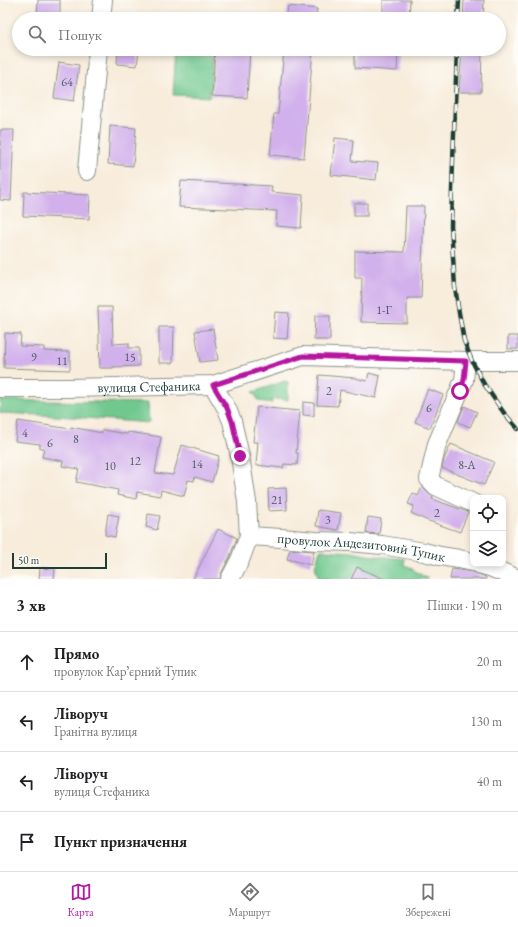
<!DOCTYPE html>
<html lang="uk">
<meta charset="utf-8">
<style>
body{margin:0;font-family:"EB Garamond",serif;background:#f6f6f6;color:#202124}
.controls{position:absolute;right:12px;bottom:12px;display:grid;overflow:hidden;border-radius:8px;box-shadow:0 2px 6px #0003}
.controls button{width:36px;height:36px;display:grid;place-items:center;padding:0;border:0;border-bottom:1px solid #e0e0e0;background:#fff;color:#202124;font:20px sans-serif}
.scale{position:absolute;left:12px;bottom:10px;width:95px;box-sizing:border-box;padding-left:4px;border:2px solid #1f3d34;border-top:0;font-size:11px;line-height:14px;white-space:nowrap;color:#1f3d34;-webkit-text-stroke:3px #fdfcf7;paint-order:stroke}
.stop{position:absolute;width:12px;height:12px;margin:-9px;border:3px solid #b5179e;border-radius:50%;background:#fff}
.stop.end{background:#b5179e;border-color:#fff;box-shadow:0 1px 4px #0008}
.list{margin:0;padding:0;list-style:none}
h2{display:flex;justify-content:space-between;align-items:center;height:52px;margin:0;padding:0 16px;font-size:17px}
h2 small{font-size:13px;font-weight:400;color:#757577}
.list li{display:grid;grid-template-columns:26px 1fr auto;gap:12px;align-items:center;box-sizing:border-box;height:60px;padding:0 16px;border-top:1px solid #e0e0e0}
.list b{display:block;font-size:15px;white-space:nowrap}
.list p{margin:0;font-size:13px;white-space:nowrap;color:#757577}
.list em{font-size:13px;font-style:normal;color:#757577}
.icon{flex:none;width:22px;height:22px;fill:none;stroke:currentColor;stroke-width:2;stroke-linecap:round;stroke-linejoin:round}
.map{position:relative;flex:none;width:518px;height:579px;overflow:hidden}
.search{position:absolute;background:#fff;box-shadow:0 2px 6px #0003;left:12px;right:12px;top:12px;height:44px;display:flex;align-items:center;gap:10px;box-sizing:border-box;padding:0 14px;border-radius:22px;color:#757577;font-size:15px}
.sheet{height:292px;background:#fff}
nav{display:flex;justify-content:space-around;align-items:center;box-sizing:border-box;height:56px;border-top:1px solid #e0e0e0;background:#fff;font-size:11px;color:#757577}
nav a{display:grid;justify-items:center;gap:2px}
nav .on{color:#b5179e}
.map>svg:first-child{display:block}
.green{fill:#70c88e;stroke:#488261}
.building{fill:#d1b0ec}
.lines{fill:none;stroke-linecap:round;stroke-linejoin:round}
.minor-casing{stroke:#8c9488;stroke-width:20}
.minor{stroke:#fff;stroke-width:18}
.rail-casing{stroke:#1f3d34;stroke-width:4.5}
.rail{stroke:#fdfcf7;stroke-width:3;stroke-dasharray:9;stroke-linecap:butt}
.route{stroke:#b5179e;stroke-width:5}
.labels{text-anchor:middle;stroke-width:3.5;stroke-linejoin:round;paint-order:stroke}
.number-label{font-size:12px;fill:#4c5a62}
.street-label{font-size:14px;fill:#1f3d34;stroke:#fdfcf7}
</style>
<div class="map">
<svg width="518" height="579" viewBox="0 0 518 579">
<rect width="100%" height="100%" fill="#fdfcf7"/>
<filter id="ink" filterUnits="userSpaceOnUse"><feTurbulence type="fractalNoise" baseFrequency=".025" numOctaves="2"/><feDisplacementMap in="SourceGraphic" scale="8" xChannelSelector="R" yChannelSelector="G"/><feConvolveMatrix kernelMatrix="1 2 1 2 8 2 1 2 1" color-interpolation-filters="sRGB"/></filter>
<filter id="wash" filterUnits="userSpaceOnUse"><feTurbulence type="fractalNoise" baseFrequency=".012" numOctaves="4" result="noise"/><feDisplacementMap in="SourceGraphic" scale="16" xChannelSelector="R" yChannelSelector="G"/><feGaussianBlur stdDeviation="0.9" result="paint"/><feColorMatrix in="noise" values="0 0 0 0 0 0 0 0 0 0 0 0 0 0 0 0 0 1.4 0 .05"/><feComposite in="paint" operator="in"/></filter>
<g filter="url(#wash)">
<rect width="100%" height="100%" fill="#f8ecdb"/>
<g class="green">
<path d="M176,49H213L210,97L173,95Z"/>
<path d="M285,381L288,382V400L272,399V403L259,401L253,392Z"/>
<path d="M0,400L148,403L149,423C99,419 50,415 0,413Z"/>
<path d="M320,550L352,552L367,555L405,559L404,564L428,579H319L315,566Z"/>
</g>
<g id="blocks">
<g class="building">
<path d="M38,0H60V19H37Z"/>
<path d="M383,0H410L409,19H383Z"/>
<path d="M464,0H484L483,19H463Z"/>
<path d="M288,6L317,9L316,19H286Z"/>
<path d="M118,49H139L137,66L117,64Z"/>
<path d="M215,49H250L247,98L212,96Z"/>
<path d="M284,49H313L304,158L270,155L274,114H278Z"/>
<path d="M355,49L398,51L397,71L355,68Z"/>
<path d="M462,49H482L481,92H459Z"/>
<path d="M59,62L79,65L74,101L54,98Z"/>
<path d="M110,126L136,128L133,166L108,164Z"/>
<path d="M0,130H14L11,201L0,200Z"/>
<path d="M335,138L354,140L352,161L378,163L376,180L331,175Z"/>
<path d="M181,181L272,186L271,192L303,195L301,228L276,226L277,211L179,207Z"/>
<path d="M24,192L90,195L89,219L23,216Z"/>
<rect x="354" y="203" width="13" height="13"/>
<path d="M406,206H424L421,298H407V323L361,322L362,278H355V251L404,252Z"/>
<path d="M98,307H112L113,344L129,343V348H139V366L113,367V368H100Z"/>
<path d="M275,312L289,313L287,339L273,338Z"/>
<path d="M315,316H330V340H314Z"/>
<path d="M159,327H174L173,363H159Z"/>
<path d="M213,329L218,360L200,362L195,331Z"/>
<path d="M5,333L21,334L20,346L44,347V351L70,352V370L4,368Z"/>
<rect x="508" y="336" width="10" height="13"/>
<path d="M369,373L380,376L376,398L340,390L338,406L317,405L319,375L355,378L367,381Z"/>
<path d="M428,389L443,395L430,428L415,422Z"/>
<path d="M303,402L314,403V416L303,415Z"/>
<path d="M464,406L477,412L470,427L458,422Z"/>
<path d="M257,407L300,411L296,453H298L297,465L284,464L283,468L256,465L258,442H253Z"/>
<path d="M18,421L71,429V427L102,433V430L127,434L128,432L161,437L155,473L173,475L182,445L219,456L212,482L195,477L194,481L188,480L184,496L161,490L160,496L137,492L136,499L117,495L118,490L76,482L79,469L62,466L63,461L42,457L44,448H40V444L15,441Z"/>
<path d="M451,444L494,462L484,485L442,468L444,459Z"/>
<path d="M422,487L429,494L433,496L432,499L468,512L460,532L426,520L411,513L414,506L408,504L413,493L418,496Z"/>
<path d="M286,488L287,510L269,511L268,489Z"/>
<path d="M318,510L341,513L338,530L316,526Z"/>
<path d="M108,514L119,516L115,537L105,535Z"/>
<path d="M148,514L160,516L157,530L146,527Z"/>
<path d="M368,517L381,519L379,534L366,533Z"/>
<path d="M218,529L237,538L230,556L221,574L220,579H193Z"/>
<path d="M290,549L314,551L311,565L287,559Z"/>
<path d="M357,567L384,579H351Z"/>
<path d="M40,568L55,569L54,579H39Z"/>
<path d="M452,569L473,572L486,577V579H450Z"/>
</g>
</g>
</g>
<g filter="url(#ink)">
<use href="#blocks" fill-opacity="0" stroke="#8c9488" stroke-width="1"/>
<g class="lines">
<g class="minor-casing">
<g id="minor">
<path d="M101,19L103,0"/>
<path d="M87,171L98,49"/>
<path d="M466,361L464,380L437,444L429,479L436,486L473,503"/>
<path d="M213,385L227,409L232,421L240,456L247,502L249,536L240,560L230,579"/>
<path id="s1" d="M0,388H67L213,385L303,356L466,361H518"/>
<path id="s2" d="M249,536L281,538L316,541L350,542L382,545L424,552L440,556L459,559L473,562"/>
<path d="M479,564L490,567L518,579"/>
</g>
</g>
<use href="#minor" class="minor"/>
<g class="rail-casing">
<g id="rail">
<path d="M458,19L459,0"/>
<path d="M457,49L452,190L451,226L455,287L459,313L464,341L472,361L484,384L504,413L518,429"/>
</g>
</g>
<use href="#rail" class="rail"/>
</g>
</g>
<g class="lines" filter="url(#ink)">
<path class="route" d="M240,456L232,421L227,408L213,385L303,356L466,361L464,380L460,391"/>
</g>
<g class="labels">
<g class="number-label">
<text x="67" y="86">64</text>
<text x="384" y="314">1-Г</text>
<text x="34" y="361">9</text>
<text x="130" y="361">15</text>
<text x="62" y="365">11</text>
<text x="329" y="395">2</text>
<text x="429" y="412">6</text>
<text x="25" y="437">4</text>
<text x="76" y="443">8</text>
<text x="50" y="447">6</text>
<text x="135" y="465">12</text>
<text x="197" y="468">14</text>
<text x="467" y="469">8-А</text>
<text x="110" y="470">10</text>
<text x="277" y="504">21</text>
<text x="437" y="517">2</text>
<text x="328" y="524">3</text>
</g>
<g class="street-label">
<text dy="5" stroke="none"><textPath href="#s1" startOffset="149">вулиця Стефаника</textPath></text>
<text dy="5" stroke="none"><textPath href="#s2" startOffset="113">провулок Андезитовий Тупик</textPath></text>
</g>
</g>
</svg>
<div class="controls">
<button><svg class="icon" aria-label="locate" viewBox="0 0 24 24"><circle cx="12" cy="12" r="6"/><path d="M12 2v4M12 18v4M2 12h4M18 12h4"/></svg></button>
<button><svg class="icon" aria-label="layers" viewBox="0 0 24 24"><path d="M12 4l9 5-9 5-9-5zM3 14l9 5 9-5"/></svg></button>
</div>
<div class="scale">50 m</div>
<div class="stop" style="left:460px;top:391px"></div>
<div class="stop end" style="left:240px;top:456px"></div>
<div class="search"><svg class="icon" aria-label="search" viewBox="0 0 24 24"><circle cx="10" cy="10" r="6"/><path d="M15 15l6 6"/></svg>Пошук</div>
</div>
<section class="sheet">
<h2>3 хв<small>Пішки · 190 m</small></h2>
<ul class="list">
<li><svg class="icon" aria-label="ahead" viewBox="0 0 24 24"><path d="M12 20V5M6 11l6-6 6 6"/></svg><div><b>Прямо</b><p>провулок Карʼєрний Тупик</p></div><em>20 m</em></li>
<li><svg class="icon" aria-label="left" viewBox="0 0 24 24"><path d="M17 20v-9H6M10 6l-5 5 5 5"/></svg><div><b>Ліворуч</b><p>Гранітна вулиця</p></div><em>130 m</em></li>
<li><svg class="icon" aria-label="left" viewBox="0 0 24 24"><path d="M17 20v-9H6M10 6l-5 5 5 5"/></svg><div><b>Ліворуч</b><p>вулиця Стефаника</p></div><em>40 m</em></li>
<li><svg class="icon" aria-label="arrive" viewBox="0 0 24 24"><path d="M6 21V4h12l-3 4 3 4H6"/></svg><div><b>Пункт призначення</b></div></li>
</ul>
</section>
<nav>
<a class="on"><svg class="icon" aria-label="map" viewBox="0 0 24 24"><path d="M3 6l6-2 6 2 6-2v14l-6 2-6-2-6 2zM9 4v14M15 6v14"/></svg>Карта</a>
<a><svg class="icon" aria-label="directions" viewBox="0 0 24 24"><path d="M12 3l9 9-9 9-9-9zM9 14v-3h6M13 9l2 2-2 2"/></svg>Маршрут</a>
<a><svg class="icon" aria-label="saved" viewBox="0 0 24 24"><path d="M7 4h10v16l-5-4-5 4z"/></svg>Збережені</a>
</nav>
